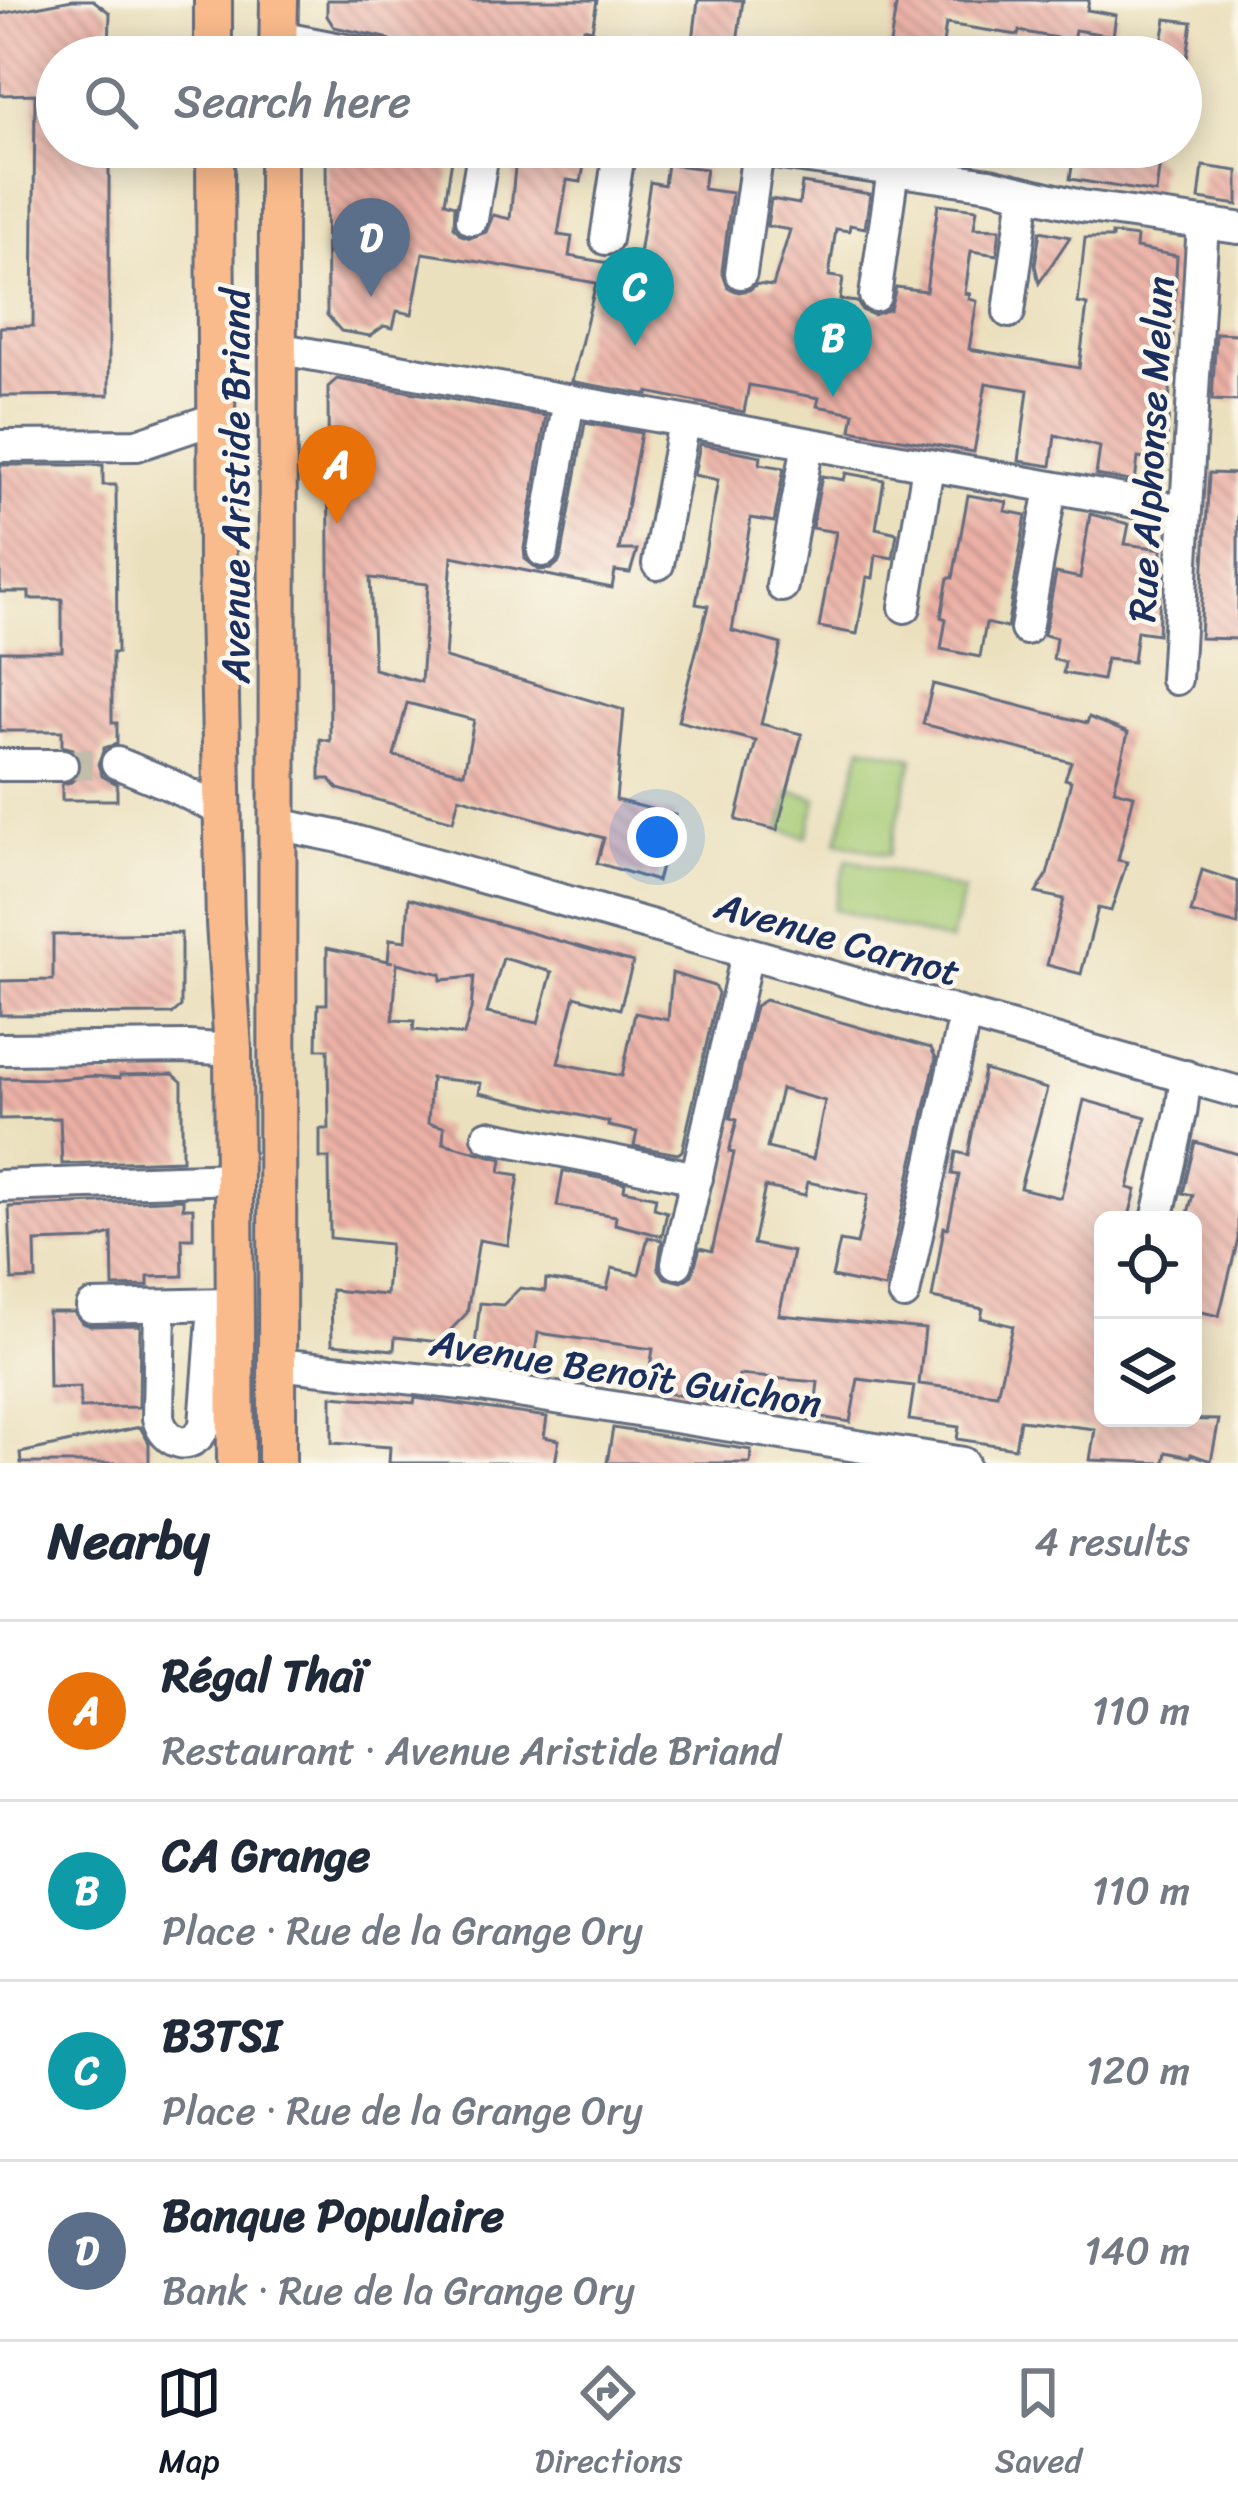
<!DOCTYPE html>
<meta charset="utf-8">
<style>
body{margin:0;font-family:Sriracha,sans-serif;background:#f2f2f3;color:#1f2937}
.controls{position:absolute;right:36px;bottom:36px;display:grid;overflow:hidden;border-radius:18px;box-shadow:0 6px 30px #0003}
.controls button{width:108px;height:108px;display:grid;place-items:center;padding:0;border:0;border-bottom:3px solid #e0e1e3;background:#fff;color:#1f2937;font:60px sans-serif}
.you{position:absolute;left:657px;top:837px;width:42px;height:42px;margin:-30px;border:9px solid #fff;border-radius:50%;background:#1a73e8;box-shadow:0 0 0 18px #1a73e833}
.badge{display:grid;place-items:center;width:78px;height:78px;border-radius:50%;background:#111827;color:#fff;font-size:39px;font-weight:700}
.pin{position:absolute;translate:-50% -99px;filter:drop-shadow(0 3px 6px #0008)}
.pin::after{content:'';position:absolute;top:63px;width:42px;height:36px;background:inherit;clip-path:polygon(0 0,100% 0,50% 100%)}
.list{margin:0;padding:0;list-style:none}
h2{display:flex;justify-content:space-between;align-items:center;height:156px;margin:0;padding:0 48px;font-size:51px}
h2 small{font-size:39px;font-weight:400;color:#747a83}
.list li{display:grid;grid-template-columns:78px 1fr auto;gap:36px;align-items:center;box-sizing:border-box;height:180px;padding:0 48px;border-top:3px solid #e0e1e3}
.list b{display:block;font-size:45px;white-space:nowrap}
.list p{margin:0;font-size:39px;white-space:nowrap;color:#747a83}
.list em{font-size:39px;font-style:normal;color:#747a83}
.icon{flex:none;width:66px;height:66px;fill:none;stroke:currentColor;stroke-width:2;stroke-linecap:round;stroke-linejoin:round}
.map{position:relative;flex:none;width:1238px;height:1463px;overflow:hidden}
.search{position:absolute;background:#fff;box-shadow:0 6px 30px #0003;left:36px;right:36px;top:36px;height:132px;display:flex;align-items:center;gap:30px;box-sizing:border-box;padding:0 42px;border-radius:66px;color:#747a83;font-size:45px}
.sheet{height:876px;background:#fff}
nav{display:flex;justify-content:space-around;align-items:center;box-sizing:border-box;height:168px;border-top:3px solid #e0e1e3;background:#fff;font-size:33px;color:#747a83}
nav a{display:grid;justify-items:center;gap:6px}
nav .on{color:#111827}
.map>svg:first-child{display:block}
.green{fill:#a6ca74;stroke:#607c69;stroke-width:3}
.building{fill:url(#building-back-hatch);fill-rule:evenodd}
.lines{fill:none;stroke-linecap:round;stroke-linejoin:round}
.minor-tunnel{stroke:#c1bdaa;stroke-width:30;stroke-dasharray:30 15;stroke-linecap:butt}
.minor-casing{stroke:#646d7f;stroke-width:36}
.major-casing{stroke:#646d7f;stroke-width:42}
.minor{stroke:#fff;stroke-width:30}
.major{stroke:#fabb8c;stroke-width:36}
.labels{text-anchor:middle;stroke-width:9;stroke-linejoin:round;paint-order:stroke}
.street-label{font-size:39px;fill:#1b2f5e;stroke:#fbf7ec}
</style>
<div class="map">
<svg width="1238" height="1463" viewBox="0 0 1238 1463">
<defs>
<pattern id="building-back-hatch" width="6" height="6" patternUnits="userSpaceOnUse" patternTransform="scale(3)"><rect width="6" height="6" fill="#ecb1a6"/><path d="M-1 5l2 2M0 0l6 6M5-1l2 2" fill="none" stroke="#be908a"/></pattern>
</defs>
<rect width="100%" height="100%" fill="#fbf7ec"/>
<filter id="ink" filterUnits="userSpaceOnUse"><feTurbulence type="fractalNoise" baseFrequency=".00833" numOctaves="2"/><feDisplacementMap in="SourceGraphic" scale="24" xChannelSelector="R" yChannelSelector="G"/><feConvolveMatrix kernelMatrix="1 2 1 2 8 2 1 2 1" color-interpolation-filters="sRGB"/></filter>
<filter id="wash" filterUnits="userSpaceOnUse"><feTurbulence type="fractalNoise" baseFrequency=".004" numOctaves="4" result="noise"/><feDisplacementMap in="SourceGraphic" scale="48" xChannelSelector="R" yChannelSelector="G"/><feGaussianBlur stdDeviation="2.7" result="paint"/><feColorMatrix in="noise" values="0 0 0 0 0 0 0 0 0 0 0 0 0 0 0 0 0 1.4 0 .05"/><feComposite in="paint" operator="in"/></filter>
<g filter="url(#wash)">
<rect width="100%" height="100%" fill="#ebe0bd"/>
<g class="green">
<path d="M862,746L913,758L889,855L837,842Z"/>
<path d="M790,791L817,798L807,837L780,830Z"/>
<path d="M847,859L964,891L950,942L833,909Z"/>
</g>
<g id="blocks">
<g class="building">
<path d="M72,0H93L110,13L109,57H57V147H109V395L0,396V327L33,326L35,94L0,95V14Z"/>
<path d="M327,0H597L592,30L584,28L579,57H446L396,44L386,38L334,27L327,16Z"/>
<path d="M698,0H743L735,57H691Z"/>
<path d="M897,0H1089L1087,10L1116,15L1113,36L1075,30L1073,41L1019,31L1018,35L946,24L941,57H888Z"/>
<path d="M1166,19L1192,22L1187,58L1160,54Z"/>
<path d="M326,147H454L445,202L455,205L454,227L461,235L470,238L486,232L493,215L510,219L517,147H572V150L586,153L581,182L567,180L558,235L572,237L569,256L637,268L650,182L664,185L667,164L706,169L703,189L732,193L722,271L728,288L739,292L749,290L757,284L773,286L790,230L767,226L771,199L799,204L802,183L870,194L865,228L850,225L849,231L836,229L829,276L843,278L840,300L857,302L862,310L873,315L890,309L896,287L926,291L938,204L977,209L974,228L1000,229L997,255L971,251L965,293L970,294L969,299L977,301L969,349L1079,368L1087,305L1078,303L1085,238H1112V234L1137,237L1136,248L1177,256L1166,462L1138,458L1135,482L1096,475L1100,447L1055,435L1051,466L1019,461L1028,390L986,383L974,452L851,430L854,413L817,406L819,398L749,385L744,412L648,392V395L575,382L572,381L596,283L480,262L423,253L412,314L397,311L393,328L384,326L370,336L341,331L327,315Z"/>
<path d="M1075,147L1152,149L1150,159L1160,161L1156,193L1070,179Z"/>
<path d="M1203,166L1238,171V205L1199,199Z"/>
<path d="M1040,231L1070,237L1039,283L1035,265Z"/>
<path d="M1216,333L1238,334V401L1212,400Z"/>
<path d="M337,379L546,416L524,548L525,559L539,570L551,569L559,562L562,554L585,423L641,433L619,550H637L630,573L615,571L612,588L452,556L445,658L624,710L616,800L675,815L657,881L597,863L604,838L459,797L453,821L338,789L330,779H320V739L330,741L328,387ZM370,578L428,584L421,682L374,669ZM407,703L474,720L464,773L394,756Z"/>
<path d="M700,444L761,456L760,464L784,468L774,522L751,518L732,631L781,644L761,724L802,734L777,830L736,820L756,741L678,721L708,606L696,604L718,480L694,475Z"/>
<path d="M0,465H103V485H116L117,653H112V723H117V744L104,748L98,764L102,776L117,784V800H62V784L71,782L78,776L81,764L73,749L62,746V731H0V651H62V599H29V592H0Z"/>
<path d="M846,473L884,480L876,528L897,533L893,558L876,555L873,578L867,577L857,634L819,627L836,532L812,528L822,476L844,480Z"/>
<path d="M1209,473L1238,474V639L1200,638Z"/>
<path d="M968,495L1007,502L1005,511L1026,515L1007,628L986,623L980,657L941,649L946,619L941,617L948,578H953Z"/>
<path d="M1090,514L1129,524L1125,544L1162,549L1158,634L1137,631L1133,662L1106,659L1102,680L1063,673L1065,662L1053,659L1056,638L1044,635L1056,573L1080,578Z"/>
<path d="M933,684L1087,723L1089,717L1128,733L1114,790L1134,795L1118,860L1127,862L1111,911L1098,908L1081,974L1047,965L1064,899L1036,893L1047,875L1071,781L1065,779L1071,762L923,724Z"/>
<path d="M1202,870L1238,882V925L1191,913Z"/>
<path d="M409,898L633,962L620,1009L575,996L558,1063L622,1076L635,1013L668,1020L672,973L714,986L718,993L682,1151L678,1154L634,1146L637,1132L608,1126L609,1122L479,1093L481,1083L431,1078L428,1123L444,1127L443,1143L502,1159L500,1172L519,1175L508,1245L479,1240L467,1313L439,1342L395,1337L394,1350L332,1344L331,1290L386,1295L390,1244L330,1238L329,1158H320V1129H329L328,1049H317L318,1004H327V948L393,962L388,961L390,939L406,941ZM503,958L552,972L538,1023L487,1013ZM397,963L441,974V980L474,977L471,1010L464,1035L413,1030L414,1021L393,1020Z"/>
<path d="M181,933V1006L172,1014L0,1015V981L53,980V935Z"/>
<path d="M765,1000L931,1048L936,1058L885,1288L832,1277L840,1241L857,1244L868,1195L808,1182L805,1195L765,1187L753,1244L793,1252L779,1315L925,1329L919,1384L997,1394L1013,1326L981,1318L983,1309L932,1298L944,1227L948,1228L959,1175L952,1174L956,1152L968,1155L984,1070L1047,1089L1020,1188L1061,1198L1084,1100L1146,1117L1128,1188L1136,1190L1128,1220H1103V1343L1099,1361L1103,1362V1418L1219,1420L1211,1461L1191,1454L1190,1457L1166,1452L1164,1463L1090,1460L1095,1429L1020,1420L1015,1448L957,1439L959,1427L909,1420L914,1386L858,1379L850,1422L814,1416L818,1382L739,1375L735,1404L646,1390L653,1349L538,1333L534,1360L474,1354L480,1303L503,1305L520,1288L545,1291L546,1279L607,1289L612,1268L639,1274L648,1237L662,1240L658,1268L665,1278L682,1282L692,1275L700,1248L712,1251L734,1153L729,1152L737,1120L730,1118L755,1006ZM781,1089L825,1101L813,1159L767,1148Z"/>
<path d="M173,1074L182,1082V1160L62,1164L60,1118L0,1119V1078L56,1079L93,1076L120,1078V1075Z"/>
<path d="M1195,1142L1238,1154V1239L1219,1316L1193,1310V1220H1186L1193,1195L1183,1193Z"/>
<path d="M563,1171L625,1183L624,1190L656,1197L654,1208L667,1212L662,1236L615,1224L616,1216L557,1206Z"/>
<path d="M183,1199V1208H193V1238H182L183,1276L148,1277V1286L113,1287L112,1234L91,1240L35,1242L36,1279L12,1280L9,1207Z"/>
<path d="M48,1312H74L82,1323L91,1326L140,1325L139,1407L80,1408V1387L49,1388Z"/>
<path d="M332,1396L414,1403L415,1398L547,1417L544,1437L559,1440L555,1463H389L390,1447L332,1443Z"/>
<path d="M140,1427L149,1443V1463H21L20,1453Z"/>
<path d="M613,1428L751,1450L750,1463H607Z"/>
</g>
</g>
</g>
<g filter="url(#ink)">
<use href="#blocks" fill-opacity="0" stroke="#646d7f" stroke-width="3"/>
<g class="lines">
<path class="minor-tunnel" d="M62,765L117,763"/>
<g class="minor-casing">
<g id="minor">
<path d="M278,37L382,57"/>
<path d="M733,147L990,184L1081,206L1238,228"/>
<path d="M472,219L484,147"/>
<path d="M606,239L620,147"/>
<path d="M741,273L758,151"/>
<path d="M875,296L893,170"/>
<path d="M1009,312L1025,193"/>
<path d="M276,348L1185,511"/>
<path d="M0,446L137,445L217,418"/>
<path d="M543,551L569,400"/>
<path d="M658,564L684,422"/>
<path d="M782,586L808,444"/>
<path d="M905,607L928,466"/>
<path d="M1026,629L1051,488"/>
<path d="M1176,679L1203,223"/>
<path d="M117,763L166,783L223,811"/>
<path d="M0,765H62"/>
<path d="M277,824L340,837L1238,1092"/>
<path d="M0,1049L189,1047L233,1050"/>
<path d="M488,1136L697,1178"/>
<path d="M0,1186L235,1178"/>
<path d="M1157,1220L1181,1113L1186,1076"/>
<path d="M677,1263L747,954"/>
<path d="M904,1294L965,1015"/>
<path d="M160,1306L158,1418C165,1446 194,1452 205,1425L214,1305"/>
<path d="M92,1307L230,1304"/>
<path d="M277,1364L481,1386L963,1463"/>
</g>
</g>
<g class="major-casing">
<g id="major">
<path d="M213,0V57"/>
<path d="M278,57L279,0"/>
<path d="M215,147L217,563L225,923L233,1050L236,1463"/>
<path d="M277,1463L278,147"/>
</g>
</g>
<use href="#minor" class="minor"/>
<use href="#major" class="major"/>
</g>
</g>
<g class="labels">
<g class="street-label">
<text transform="translate(1150 449) rotate(-87)" y="14">Rue Alphonse Melun</text>
<text transform="translate(235 486) rotate(-90)" y="14">Avenue Aristide Briand</text>
<text transform="translate(838 938) rotate(16)" y="14">Avenue Carnot</text>
<text transform="translate(626 1372) rotate(9)" y="14">Avenue Benoît Guichon</text>
</g>
</g>
</svg>
<div class="controls">
<button><svg class="icon" aria-label="locate" viewBox="0 0 24 24"><circle cx="12" cy="12" r="6"/><path d="M12 2v4M12 18v4M2 12h4M18 12h4"/></svg></button>
<button><svg class="icon" aria-label="layers" viewBox="0 0 24 24"><path d="M12 4l9 5-9 5-9-5zM3 14l9 5 9-5"/></svg></button>
</div>
<div class="you"></div>
<div class="pin badge" style="left:337px;top:524px;background:#e8710a">A</div>
<div class="pin badge" style="left:833px;top:397px;background:#0f9aa8">B</div>
<div class="pin badge" style="left:635px;top:346px;background:#0f9aa8">C</div>
<div class="pin badge" style="left:371px;top:297px;background:#5c6f8a">D</div>
<div class="search"><svg class="icon" aria-label="search" viewBox="0 0 24 24"><circle cx="10" cy="10" r="6"/><path d="M15 15l6 6"/></svg>Search here</div>
</div>
<section class="sheet">
<h2>Nearby<small>4 results</small></h2>
<ul class="list">
<li><span class="badge" style="background:#e8710a">A</span><div><b>Régal Thaï</b><p>Restaurant · Avenue Aristide Briand</p></div><em>110 m</em></li>
<li><span class="badge" style="background:#0f9aa8">B</span><div><b>CA Grange</b><p>Place · Rue de la Grange Ory</p></div><em>110 m</em></li>
<li><span class="badge" style="background:#0f9aa8">C</span><div><b>B3TSI</b><p>Place · Rue de la Grange Ory</p></div><em>120 m</em></li>
<li><span class="badge" style="background:#5c6f8a">D</span><div><b>Banque Populaire</b><p>Bank · Rue de la Grange Ory</p></div><em>140 m</em></li>
</ul>
</section>
<nav>
<a class="on"><svg class="icon" aria-label="map" viewBox="0 0 24 24"><path d="M3 6l6-2 6 2 6-2v14l-6 2-6-2-6 2zM9 4v14M15 6v14"/></svg>Map</a>
<a><svg class="icon" aria-label="directions" viewBox="0 0 24 24"><path d="M12 3l9 9-9 9-9-9zM9 14v-3h6M13 9l2 2-2 2"/></svg>Directions</a>
<a><svg class="icon" aria-label="saved" viewBox="0 0 24 24"><path d="M7 4h10v16l-5-4-5 4z"/></svg>Saved</a>
</nav>
